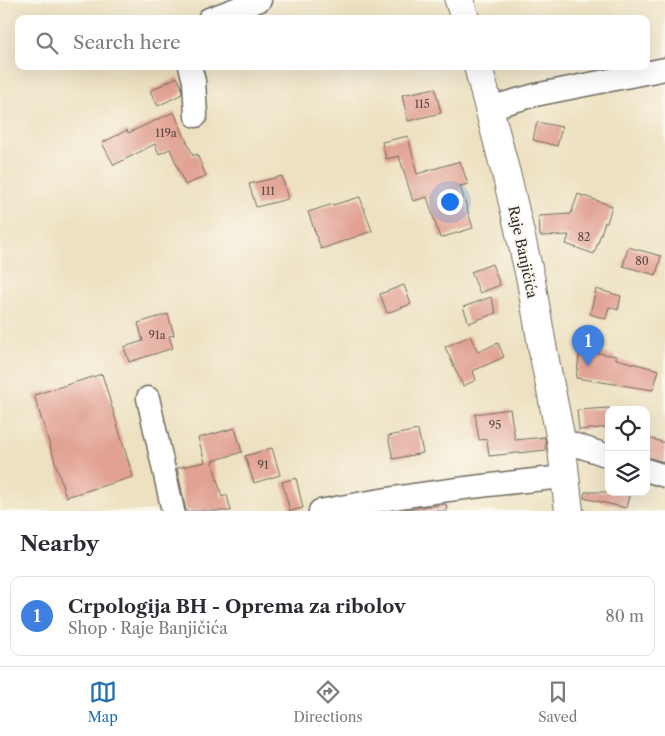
<!DOCTYPE html>
<meta charset="utf-8">
<style>
body{margin:0;font-family:"Libre Caslon Text",serif;background:#f2f2f3;color:#2b2b33}
.controls{position:absolute;right:15px;bottom:15px;display:grid;overflow:hidden;border-radius:10px;box-shadow:0 5px 20px #0002}
.controls button{width:45px;height:45px;display:grid;place-items:center;padding:0;border:0;border-bottom:1px solid #e1e1e2;background:#fff;color:#2b2b33;font:25px sans-serif}
.you{position:absolute;left:449px;top:201px;width:18px;height:18px;margin:-12px;border:4px solid #fff;border-radius:50%;background:#1a73e8;box-shadow:0 0 0 8px #1a73e833}
.badge{display:grid;place-items:center;width:32px;height:32px;border-radius:50%;background:#1f6fb2;color:#fff;font-size:16px;font-weight:700}
.pin{position:absolute;translate:-50% -41px;filter:drop-shadow(0 1px 2px #0008)}
.pin::after{content:'';position:absolute;top:26px;width:18px;height:15px;background:inherit;clip-path:polygon(0 0,100% 0,50% 100%)}
.list{margin:0;padding:0;list-style:none}
h2{display:flex;justify-content:space-between;align-items:center;height:65px;margin:0;padding:0 20px;font-size:21px}
h2 small{font-size:16px;font-weight:400;color:#7c7c81}
.list li{display:grid;grid-template-columns:32px 1fr auto;gap:15px;align-items:center;box-sizing:border-box;height:80px;margin:0 10px 10px;padding:0 10px;border:1px solid #e1e1e2;border-radius:10px}
.list b{display:block;font-size:19px;white-space:nowrap}
.list p{margin:0;font-size:16px;white-space:nowrap;color:#7c7c81}
.list em{font-size:16px;font-style:normal;color:#7c7c81}
.icon{flex:none;width:28px;height:28px;fill:none;stroke:currentColor;stroke-width:2;stroke-linecap:round;stroke-linejoin:round}
.map{position:relative;flex:none;width:665px;height:511px;overflow:hidden}
.search{position:absolute;background:#fff;box-shadow:0 5px 20px #0002;left:15px;right:15px;top:15px;height:55px;display:flex;align-items:center;gap:12px;box-sizing:border-box;padding:0 18px;border-radius:10px;color:#7c7c81;font-size:19px}
.sheet{height:155px;background:#fff}
nav{display:flex;justify-content:space-around;align-items:center;box-sizing:border-box;height:70px;border-top:1px solid #e1e1e2;background:#fff;font-size:14px;color:#7c7c81}
nav a{display:grid;justify-items:center;gap:2px}
nav .on{color:#1f6fb2}
.map>svg:first-child{display:block}
.building{fill:#e1a193}
.lines{fill:none;stroke-linecap:round;stroke-linejoin:round}
.minor-casing{stroke:#6f6b60;stroke-width:25}
.major-casing{stroke:#6f6b60;stroke-width:30}
.minor{stroke:#fff;stroke-width:22}
.major{stroke:#fff;stroke-width:28}
.labels{text-anchor:middle;stroke-width:4;stroke-linejoin:round;paint-order:stroke}
.number-label{font-size:11px;fill:#584845}
.street-label{font-size:14px;fill:#2b2b2b;stroke:#fbf7ec}
</style>
<div class="map">
<svg width="665" height="511" viewBox="0 0 665 511">
<rect width="100%" height="100%" fill="#fbf7ec"/>
<filter id="ink" filterUnits="userSpaceOnUse"><feTurbulence type="fractalNoise" baseFrequency=".02" numOctaves="2"/><feDisplacementMap in="SourceGraphic" scale="10" xChannelSelector="R" yChannelSelector="G"/><feConvolveMatrix kernelMatrix="1 2 1 2 8 2 1 2 1" color-interpolation-filters="sRGB"/></filter>
<filter id="wash" filterUnits="userSpaceOnUse"><feTurbulence type="fractalNoise" baseFrequency=".0096" numOctaves="4" result="noise"/><feDisplacementMap in="SourceGraphic" scale="20" xChannelSelector="R" yChannelSelector="G"/><feGaussianBlur stdDeviation="1.12" result="paint"/><feColorMatrix in="noise" values="0 0 0 0 0 0 0 0 0 0 0 0 0 0 0 0 0 1.4 0 .05"/><feComposite in="paint" operator="in"/></filter>
<g filter="url(#wash)">
<rect width="100%" height="100%" fill="#ede1c1"/>
<g id="blocks">
<g class="building">
<path d="M177,77L181,85L182,94L158,106L150,91Z"/>
<path d="M435,88L441,113L408,121L402,95Z"/>
<path d="M174,112L193,156L197,154L206,176L185,185L170,149L159,154L155,144L114,165L102,143L127,130L128,133Z"/>
<path d="M537,122L562,127L557,146L533,140Z"/>
<path d="M408,136L417,174L460,161L468,184L460,186L473,228L440,238L427,197L413,201L399,156L386,159L382,142Z"/>
<path d="M282,176L288,199L256,207L249,184Z"/>
<path d="M578,194L612,206L607,223L605,222L594,254L566,244L569,235L540,236L539,216L571,214Z"/>
<path d="M360,197L372,231L321,249L308,212L333,204V205Z"/>
<path d="M628,247L661,256L656,275L623,266Z"/>
<path d="M492,264L500,285L480,293L471,272Z"/>
<path d="M404,285L411,304L387,313L380,294Z"/>
<path d="M596,289L621,296L618,310L609,307L606,319L590,314Z"/>
<path d="M491,297L496,313L469,323L463,307Z"/>
<path d="M168,314L174,335L169,336L173,348L129,362L124,347L143,341L138,323Z"/>
<path d="M470,336L478,352L498,343L504,357L473,371L476,380L463,386L445,347Z"/>
<path d="M580,350L616,356V359L659,370L653,390L576,378Z"/>
<path d="M102,374L133,477L66,497L34,395Z"/>
<path d="M609,408V427L579,430L577,410Z"/>
<path d="M510,409L515,440L545,437L546,450L489,456L487,439L479,440L475,414Z"/>
<path d="M235,428L242,452L212,461L222,497L227,495L231,511H186L177,468L205,462L198,438Z"/>
<path d="M418,430L423,453L393,459L388,436Z"/>
<path d="M646,437L665,443V462L646,457Z"/>
<path d="M272,448L280,475L254,483L245,456Z"/>
<path d="M296,478L303,508L290,511L282,482Z"/>
<path d="M585,492H630L626,508L584,498Z"/>
<path d="M446,504L447,511H402V510Z"/>
</g>
</g>
</g>
<g filter="url(#ink)">
<use href="#blocks" fill-opacity="0" stroke="#6f6b60" stroke-width="1"/>
<g class="lines">
<g class="minor-casing">
<g id="minor">
<path d="M209,19L260,0"/>
<path d="M190,66L194,81L196,116"/>
<path d="M489,108L535,95L665,69"/>
<path d="M148,398L173,511"/>
<path d="M561,440L609,456"/>
<path d="M646,470L665,476"/>
<path d="M320,511C400,495 482,485 564,477"/>
</g>
</g>
<g class="major-casing">
<g id="major">
<path d="M459,0L465,19"/>
<path d="M478,66L508,181L531,281L543,351L561,440L569,511"/>
</g>
</g>
<use href="#minor" class="minor"/>
<use href="#major" class="major"/>
</g>
</g>
<g class="labels">
<g class="number-label">
<text x="422" y="108">115</text>
<text x="166" y="137">119a</text>
<text x="268" y="195">111</text>
<text x="584" y="241">82</text>
<text x="642" y="265">80</text>
<text x="157" y="339">91a</text>
<text x="495" y="429">95</text>
<text x="263" y="469">91</text>
</g>
<g class="street-label">
<text transform="translate(523 252) rotate(78)" y="5">Raje Banjičića</text>
</g>
</g>
</svg>
<div class="controls">
<button><svg class="icon" aria-label="locate" viewBox="0 0 24 24"><circle cx="12" cy="12" r="6"/><path d="M12 2v4M12 18v4M2 12h4M18 12h4"/></svg></button>
<button><svg class="icon" aria-label="layers" viewBox="0 0 24 24"><path d="M12 4l9 5-9 5-9-5zM3 14l9 5 9-5"/></svg></button>
</div>
<div class="you"></div>
<div class="pin badge" style="left:588px;top:366px;background:#3f7fe0">1</div>
<div class="search"><svg class="icon" aria-label="search" viewBox="0 0 24 24"><circle cx="10" cy="10" r="6"/><path d="M15 15l6 6"/></svg>Search here</div>
</div>
<section class="sheet">
<h2>Nearby<small></small></h2>
<ul class="list">
<li><span class="badge" style="background:#3f7fe0">1</span><div><b>Crpologija BH - Oprema za ribolov</b><p>Shop · Raje Banjičića</p></div><em>80 m</em></li>
</ul>
</section>
<nav>
<a class="on"><svg class="icon" aria-label="map" viewBox="0 0 24 24"><path d="M3 6l6-2 6 2 6-2v14l-6 2-6-2-6 2zM9 4v14M15 6v14"/></svg>Map</a>
<a><svg class="icon" aria-label="directions" viewBox="0 0 24 24"><path d="M12 3l9 9-9 9-9-9zM9 14v-3h6M13 9l2 2-2 2"/></svg>Directions</a>
<a><svg class="icon" aria-label="saved" viewBox="0 0 24 24"><path d="M7 4h10v16l-5-4-5 4z"/></svg>Saved</a>
</nav>
